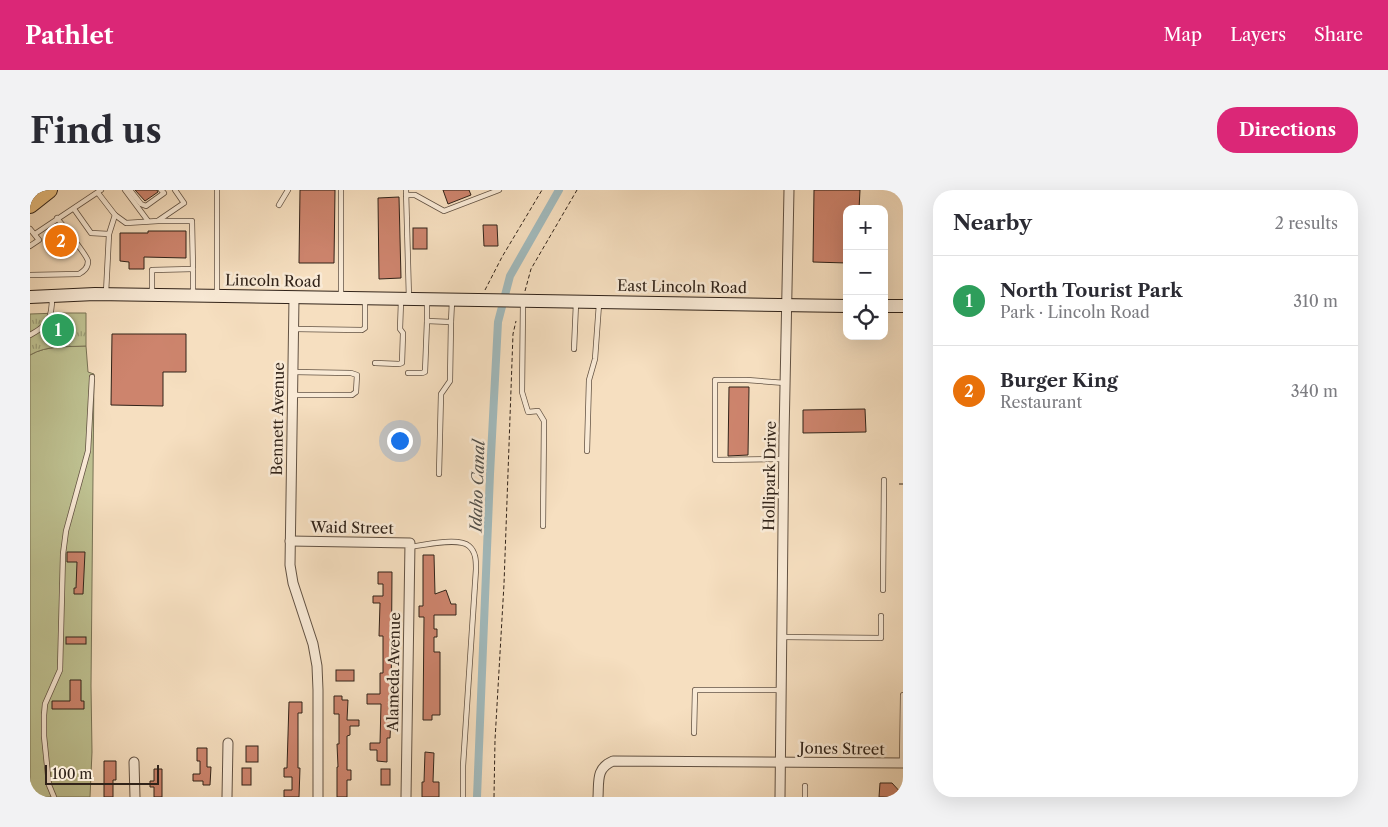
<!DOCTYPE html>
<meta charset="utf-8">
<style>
body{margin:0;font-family:"Libre Caslon Text",serif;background:#f2f2f3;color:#2b2b33}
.controls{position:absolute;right:15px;top:15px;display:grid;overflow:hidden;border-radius:10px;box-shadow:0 5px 20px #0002}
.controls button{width:45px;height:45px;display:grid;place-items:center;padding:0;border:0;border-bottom:1px solid #e1e1e2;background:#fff;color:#2b2b33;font:25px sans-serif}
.scale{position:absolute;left:15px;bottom:12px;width:114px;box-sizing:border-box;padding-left:5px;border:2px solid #312319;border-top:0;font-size:14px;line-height:18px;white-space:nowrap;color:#312319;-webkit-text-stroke:4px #f9ead6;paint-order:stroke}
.you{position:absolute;left:369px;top:250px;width:18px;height:18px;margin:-12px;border:4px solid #fff;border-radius:50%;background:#1a73e8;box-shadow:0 0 0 8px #1a73e833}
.badge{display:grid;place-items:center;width:32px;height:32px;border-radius:50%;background:#db2777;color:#fff;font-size:16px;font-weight:700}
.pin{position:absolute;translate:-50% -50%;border:2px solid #fff;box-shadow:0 1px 5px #0006}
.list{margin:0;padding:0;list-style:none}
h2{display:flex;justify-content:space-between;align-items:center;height:65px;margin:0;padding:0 20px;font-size:21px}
h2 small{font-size:16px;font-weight:400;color:#7c7c81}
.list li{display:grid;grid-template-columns:32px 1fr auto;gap:15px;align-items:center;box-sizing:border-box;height:90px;padding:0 20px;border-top:1px solid #e1e1e2}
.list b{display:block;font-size:19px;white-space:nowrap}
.list p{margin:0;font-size:16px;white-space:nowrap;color:#7c7c81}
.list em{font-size:16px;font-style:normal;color:#7c7c81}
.icon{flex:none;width:28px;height:28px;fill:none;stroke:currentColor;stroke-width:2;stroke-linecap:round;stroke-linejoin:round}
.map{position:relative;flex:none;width:873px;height:607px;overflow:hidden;border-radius:20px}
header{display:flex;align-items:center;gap:30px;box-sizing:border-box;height:70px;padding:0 25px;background:#db2777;color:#fff}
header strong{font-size:24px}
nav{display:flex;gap:28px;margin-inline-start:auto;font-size:18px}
.intro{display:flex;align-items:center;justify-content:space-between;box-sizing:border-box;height:120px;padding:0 30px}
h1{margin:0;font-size:35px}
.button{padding:12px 22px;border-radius:20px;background:#db2777;color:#fff;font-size:18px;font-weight:700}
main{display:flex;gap:30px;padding:0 30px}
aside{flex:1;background:#fff;border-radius:20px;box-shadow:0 5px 20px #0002}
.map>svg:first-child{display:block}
.grass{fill:#bec191;stroke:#787255}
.park{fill:url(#park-tufts);stroke:#787255}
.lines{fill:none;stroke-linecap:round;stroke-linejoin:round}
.canal{stroke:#a1babd;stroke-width:8}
.building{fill:#cd846d;stroke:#312319}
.lane-casing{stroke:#625243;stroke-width:6}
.street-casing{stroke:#625243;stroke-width:11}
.secondary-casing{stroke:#312319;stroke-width:14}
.highway-casing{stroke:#312319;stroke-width:18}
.path{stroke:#312319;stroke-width:1;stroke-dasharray:4 2.5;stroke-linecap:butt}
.lane{stroke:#f9ead6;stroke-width:4.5}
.street{stroke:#f9ead6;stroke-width:9}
.secondary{stroke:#f9ead6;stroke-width:12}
.highway{stroke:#ebc080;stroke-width:16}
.labels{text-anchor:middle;stroke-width:5;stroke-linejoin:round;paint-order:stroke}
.street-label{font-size:15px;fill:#312319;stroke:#f9ead6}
.water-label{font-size:16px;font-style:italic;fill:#53504a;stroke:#f9ead6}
</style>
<header>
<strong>Pathlet</strong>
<nav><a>Map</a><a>Layers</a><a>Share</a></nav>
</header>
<div class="intro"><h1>Find us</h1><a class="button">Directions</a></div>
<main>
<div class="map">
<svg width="873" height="607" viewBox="0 0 873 607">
<defs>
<pattern id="park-tufts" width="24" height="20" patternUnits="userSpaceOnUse" patternTransform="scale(1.25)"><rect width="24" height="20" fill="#bec191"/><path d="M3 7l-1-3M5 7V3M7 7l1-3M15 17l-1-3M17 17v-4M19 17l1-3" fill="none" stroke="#9b9c76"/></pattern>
</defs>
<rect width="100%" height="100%" fill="#f6dfc0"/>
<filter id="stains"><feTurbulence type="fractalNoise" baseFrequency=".004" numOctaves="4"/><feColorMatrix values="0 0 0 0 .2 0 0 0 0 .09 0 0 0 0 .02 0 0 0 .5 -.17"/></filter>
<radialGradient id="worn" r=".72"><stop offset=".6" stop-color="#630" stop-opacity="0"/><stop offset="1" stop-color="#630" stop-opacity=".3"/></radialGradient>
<path class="grass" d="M56,156L58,182L64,184L61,496L62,562L60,607H0V165C17,155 38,157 56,156Z"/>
<path class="park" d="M29,123H56V156C38,157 17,155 0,165V124Z"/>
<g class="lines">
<path class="canal" d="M447,607L460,284L468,132L480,86L529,0"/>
</g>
<g class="building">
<path d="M105,0H127L128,2L115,11Z"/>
<path d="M270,0H305L304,73H269Z"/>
<path d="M413,0H439L441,5L418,14Z"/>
<path d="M784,0H830L829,19H817V73L783,72Z"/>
<path d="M369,7L371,88L349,89L348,8Z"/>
<path d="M27,34L46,59L34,68L15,43Z"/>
<path d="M453,35H467L468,56H454Z"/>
<rect x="383" y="38" width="14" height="21"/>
<path d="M118,41H156V68L114,67V79H99V72L90,71V43H118Z"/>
<path d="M82,144H156V182H133V216L81,215Z"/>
<path d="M699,197H719L718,265L698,266Z"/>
<path d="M835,219L836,242L773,243V220Z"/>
<path d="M37,362H55L53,404H44V398H46L47,372H37Z"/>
<path d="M393,365H404L405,404L416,400L421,414H426V425H404V439H407V447H404V462H410V525H402V530H393L394,427H389V416H393Z"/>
<path d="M348,382H362L361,525L360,548H357V572L347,571V560H340V553H350L351,514H337V504H350V483H353V446H349L350,413H343V406H353V394H348Z"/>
<rect x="36" y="447" width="20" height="7"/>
<rect x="306" y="480" width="18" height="11"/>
<path d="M40,490H51V511H54V519H22V511H40Z"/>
<path d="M304,506H312V510H318L317,530H329V536H320V545L317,546V580H321V590H317V607H307V577H308L307,554H309V524H304Z"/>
<path d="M259,512H272V523H268V578H270L269,607H254V600H262V587H254V578H257Z"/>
<rect x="216" y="556" width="12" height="16"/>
<path d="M167,558H177V577H181L180,595H173V591H163V584H170V571H167Z"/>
<path d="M395,562L404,563L403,592H409V607H392V592H394Z"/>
<path d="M74,571H86V590H83V607H74Z"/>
<rect x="212" y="578" width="9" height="17"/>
<path d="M124,579H132V607H124V597H120V591H124Z"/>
<rect x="351" y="579" width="9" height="16"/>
<path d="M850,593H862L873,605V607H849Z"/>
</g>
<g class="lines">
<g class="lane-casing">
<g id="lane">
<path d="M95,0L118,31"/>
<path d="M100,0L111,14L116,16L134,3L131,0"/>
<path d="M311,0V107"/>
<path d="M376,0L379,109"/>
<path d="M68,3L85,25L79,44L76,103"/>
<path d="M376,5H385L414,21L469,0"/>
<path d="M249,15L258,0"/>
<path d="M44,19L61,43L79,44"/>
<path d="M85,25L96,33L128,31H162L163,79L122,80V104"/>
<path d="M129,30L154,13L145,0"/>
<path d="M0,39L9,50L0,56"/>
<path d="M5,44L71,0"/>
<path d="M163,79V105"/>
<path d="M0,85L49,84C54,81 58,78 58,71C57,65 33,36 27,28"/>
<path d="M187,105V0"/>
<path d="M397,111V131L421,132L422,111"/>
<path d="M493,113L492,202L498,222L508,221L514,231L513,336"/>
<path d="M264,139L332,140L335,138V110"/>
<path d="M0,145C19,135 22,128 22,107"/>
<path d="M544,159L546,113"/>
<path d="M345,173L369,174L372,173L373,143L370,139L371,111"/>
<path d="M378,183H392L395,182L397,131"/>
<path d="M262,205H322L326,202L327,185L321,183L263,182"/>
<path d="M557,261L559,190L565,169L569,114"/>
<path d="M754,269L685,270V190H717L755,193"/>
<path d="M409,284L411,204L420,191L421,132"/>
<path d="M380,357C393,355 429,347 439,356C446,362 446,371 446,379L433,576V607"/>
<path d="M853,400L854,290"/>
<path d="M752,447L851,448V426"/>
<path d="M664,543L665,500H750"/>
<path d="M872,573L873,505"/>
<path d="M24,607L19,595L14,546V525L15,514L30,480L33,364L36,341L58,261L62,187"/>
<path d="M775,607V596"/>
</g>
</g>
<g class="street-casing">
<g id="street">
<path d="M264,108L260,375L263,393L283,454L287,476L288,500V607"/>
<path d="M260,351L380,353L376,607"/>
<path d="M104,572L105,607"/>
<path d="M197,607L198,553"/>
<path d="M568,607C569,591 566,578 583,571L873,573"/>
<path d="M750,607L754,246L759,0"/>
</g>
</g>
<g class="secondary-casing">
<g id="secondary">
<path d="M0,107L65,104L817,116"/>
<path d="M854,116H873"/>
</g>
</g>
<g class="highway-casing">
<path id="highway" d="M0,15L19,0"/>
</g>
<g class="path">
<path d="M455,100L472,67L512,0"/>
<path d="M495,101L501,79L547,0"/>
<path d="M869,294H873"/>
<path d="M464,607L465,550L474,394L483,144L486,131"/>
</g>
<use href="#lane" class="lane"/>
<use href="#street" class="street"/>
<use href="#secondary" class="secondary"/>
<use href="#highway" class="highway"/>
</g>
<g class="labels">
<g class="street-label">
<text transform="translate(243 91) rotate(1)" y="5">Lincoln Road</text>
<text transform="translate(652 97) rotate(1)" y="5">East Lincoln Road</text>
<text transform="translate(248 229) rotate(-89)" y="5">Bennett Avenue</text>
<text transform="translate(740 286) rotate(-89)" y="5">Hollipark Drive</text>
<text transform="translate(322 338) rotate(1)" y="5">Waid Street</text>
<text transform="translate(364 482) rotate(-89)" y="5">Alameda Avenue</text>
<text transform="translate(812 559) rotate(1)" y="5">Jones Street</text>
</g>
<g class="water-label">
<text transform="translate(447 296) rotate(-88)" y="6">Idaho Canal</text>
</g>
</g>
<rect width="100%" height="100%" filter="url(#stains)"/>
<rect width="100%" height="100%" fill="url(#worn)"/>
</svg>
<div class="controls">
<button>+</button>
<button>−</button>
<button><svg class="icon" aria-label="locate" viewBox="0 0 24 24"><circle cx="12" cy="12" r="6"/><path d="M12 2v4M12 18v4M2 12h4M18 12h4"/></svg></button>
</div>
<div class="scale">100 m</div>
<div class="you"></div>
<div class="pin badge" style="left:28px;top:140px;background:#2e9e5b">1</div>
<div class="pin badge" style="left:31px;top:51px;background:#e8710a">2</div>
</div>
<aside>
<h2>Nearby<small>2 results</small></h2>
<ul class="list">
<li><span class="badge" style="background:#2e9e5b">1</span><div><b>North Tourist Park</b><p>Park · Lincoln Road</p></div><em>310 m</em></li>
<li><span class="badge" style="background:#e8710a">2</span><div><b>Burger King</b><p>Restaurant</p></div><em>340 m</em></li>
</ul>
</aside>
</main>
